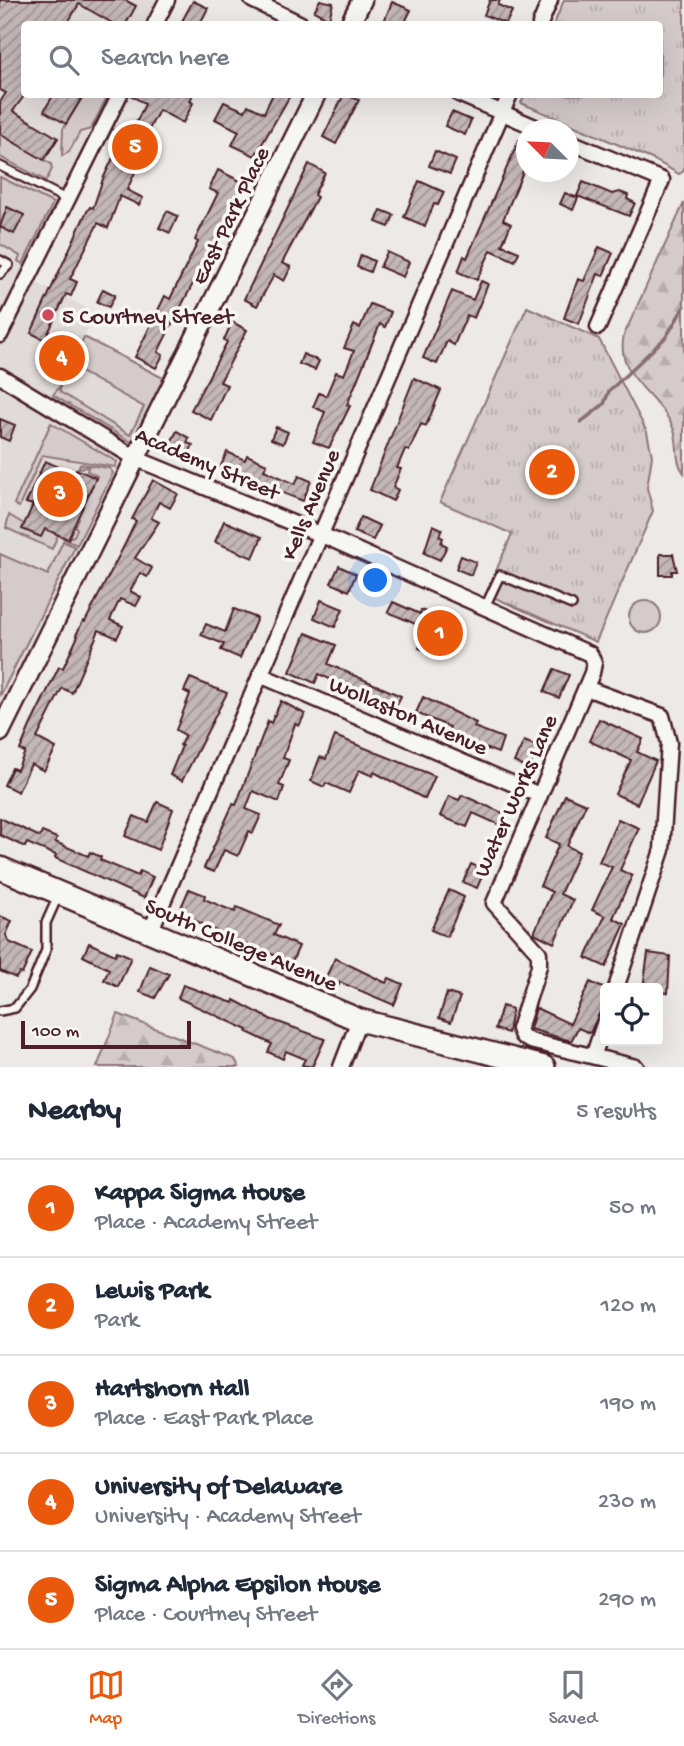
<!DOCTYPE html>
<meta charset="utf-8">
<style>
body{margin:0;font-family:"Gochi Hand",sans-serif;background:#f2f2f3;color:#1f2937}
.controls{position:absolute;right:21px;bottom:21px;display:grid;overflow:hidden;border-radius:7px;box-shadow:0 7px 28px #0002}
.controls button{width:63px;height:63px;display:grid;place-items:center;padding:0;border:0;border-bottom:2px solid #e0e1e3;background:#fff;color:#1f2937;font:35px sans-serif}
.compass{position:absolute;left:516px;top:119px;width:63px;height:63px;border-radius:50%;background:#fff;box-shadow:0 7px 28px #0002;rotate:294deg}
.scale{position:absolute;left:21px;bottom:18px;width:170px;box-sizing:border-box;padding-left:7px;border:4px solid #4a1f2b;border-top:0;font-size:19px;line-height:24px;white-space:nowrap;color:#4a1f2b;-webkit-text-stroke:5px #f6f6f2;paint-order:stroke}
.you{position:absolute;left:376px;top:581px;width:24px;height:24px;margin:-18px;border:5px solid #fff;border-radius:50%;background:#1a73e8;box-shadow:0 0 0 10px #1a73e833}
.badge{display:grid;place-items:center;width:46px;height:46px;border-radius:50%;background:#ea580c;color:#fff;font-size:23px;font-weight:700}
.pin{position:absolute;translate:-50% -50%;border:4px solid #fff;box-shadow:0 2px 7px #0006}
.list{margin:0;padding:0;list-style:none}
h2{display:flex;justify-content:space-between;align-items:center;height:91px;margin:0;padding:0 28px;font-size:30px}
h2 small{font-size:23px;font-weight:400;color:#747a83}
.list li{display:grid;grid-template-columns:46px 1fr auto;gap:21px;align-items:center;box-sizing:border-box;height:98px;padding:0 28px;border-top:2px solid #e0e1e3}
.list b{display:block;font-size:26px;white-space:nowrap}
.list p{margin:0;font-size:23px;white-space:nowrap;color:#747a83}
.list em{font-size:23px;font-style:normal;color:#747a83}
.icon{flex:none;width:38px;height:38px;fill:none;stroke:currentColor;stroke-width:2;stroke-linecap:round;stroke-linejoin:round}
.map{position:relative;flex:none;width:684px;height:1067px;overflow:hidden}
.search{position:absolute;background:#fff;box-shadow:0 7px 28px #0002;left:21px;right:21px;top:21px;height:77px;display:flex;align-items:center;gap:18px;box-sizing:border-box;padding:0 24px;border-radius:7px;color:#747a83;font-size:26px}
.sheet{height:581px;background:#fff}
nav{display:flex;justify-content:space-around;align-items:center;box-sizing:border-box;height:98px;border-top:2px solid #e0e1e3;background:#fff;font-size:19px;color:#747a83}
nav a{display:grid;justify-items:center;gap:4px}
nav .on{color:#ea580c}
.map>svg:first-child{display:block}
.built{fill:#e0dad8}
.green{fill:#d4cbca;stroke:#8f757a;stroke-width:2}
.forest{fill:url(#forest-firs);stroke:#8f757a;stroke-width:2}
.park{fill:url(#park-tufts);stroke:#8f757a;stroke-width:2}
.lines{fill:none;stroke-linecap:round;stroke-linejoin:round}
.stream{stroke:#886e73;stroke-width:3.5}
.building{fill:url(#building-hatch);stroke:#4a1f2b;stroke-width:2}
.service-casing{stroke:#4a1f2b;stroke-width:12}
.minor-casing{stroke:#4a1f2b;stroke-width:19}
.tertiary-casing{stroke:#4a1f2b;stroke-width:23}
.primary-casing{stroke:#4a1f2b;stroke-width:26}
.service{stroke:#f6f6f2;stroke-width:7}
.minor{stroke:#f6f6f2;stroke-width:14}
.tertiary{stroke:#f6f6f2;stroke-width:18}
.primary{stroke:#f6f6f2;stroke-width:21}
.poi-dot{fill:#d1495b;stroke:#f6f6f2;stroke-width:2.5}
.labels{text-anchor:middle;stroke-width:7;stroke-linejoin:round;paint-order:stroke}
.street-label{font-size:23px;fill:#4a1f2b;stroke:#f6f6f2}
.poi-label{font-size:23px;fill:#4a1f2b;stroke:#f6f6f2;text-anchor:start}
</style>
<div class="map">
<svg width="684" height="1067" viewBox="0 0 684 1067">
<defs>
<pattern id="forest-firs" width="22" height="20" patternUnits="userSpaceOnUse" patternTransform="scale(1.75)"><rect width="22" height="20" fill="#d4cbca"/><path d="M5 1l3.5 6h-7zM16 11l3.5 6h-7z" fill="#b8aeae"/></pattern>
<pattern id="park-tufts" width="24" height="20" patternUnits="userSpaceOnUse" patternTransform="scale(1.75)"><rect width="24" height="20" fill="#d4cbca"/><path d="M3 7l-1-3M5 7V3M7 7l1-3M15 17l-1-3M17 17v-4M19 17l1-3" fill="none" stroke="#b8aeae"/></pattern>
<pattern id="building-hatch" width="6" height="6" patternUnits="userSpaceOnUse" patternTransform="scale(1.75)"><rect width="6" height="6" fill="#c4b7b7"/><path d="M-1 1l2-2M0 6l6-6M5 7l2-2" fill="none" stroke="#a19495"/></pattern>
</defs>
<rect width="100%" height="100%" fill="#ece9e6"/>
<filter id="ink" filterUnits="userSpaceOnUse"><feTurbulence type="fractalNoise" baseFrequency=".0143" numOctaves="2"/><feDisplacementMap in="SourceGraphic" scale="14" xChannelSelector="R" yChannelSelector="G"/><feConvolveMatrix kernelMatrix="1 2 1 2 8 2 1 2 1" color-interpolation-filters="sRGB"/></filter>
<g filter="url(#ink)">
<path class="built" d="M0,0H160L148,24H24V94L113,95L23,276L94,312L84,337L165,379L0,709Z"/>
<g class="green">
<path d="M84,95H108L91,129L80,132L69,152L62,156L63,129Z"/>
<path d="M0,134L51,164L52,169L46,181L0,157Z"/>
<path d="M0,177L53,203L23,264L18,261L20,256L0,244Z"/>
<path d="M84,337L165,379L133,443L53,395L60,386V392L130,435L144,407L70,366Z"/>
<path d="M51,423L117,462L115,467L42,455L19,507L14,504Z"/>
<path d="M80,464L109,468L113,473L77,545L64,539L74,536L77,529L74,525L97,476L87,471L88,467L78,468Z"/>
<path d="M9,515L24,524L47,523L58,535L52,549L6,528Z"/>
<path d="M63,541L75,547L0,696V554L48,575Z"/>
<circle cx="645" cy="617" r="16"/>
</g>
<g class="forest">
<path d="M684,203V473C674,461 679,444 674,430C661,395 614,377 624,335Z"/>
<path d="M118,1014L235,1059L239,1067H97Z"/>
</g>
<g class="park">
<path d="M564,0H684V171L679,174L654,160L521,103L525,95L660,94V24H554Z"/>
<path d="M527,307L599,339L647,432L652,456L647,488L653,511L596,642L486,594L512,534L440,502Z"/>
</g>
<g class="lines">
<path class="stream" d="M581,422L604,404L609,391L666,337L684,307"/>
</g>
<g class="building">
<path d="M0,0H125L136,6L126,24H114L79,4L67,24H24V96L13,111L58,138L44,160L0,134V102L6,93L0,90Z"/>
<path d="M320,0L333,3L329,19L314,11Z"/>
<path d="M490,0H500L498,5L512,11L506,24L484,15Z"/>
<path d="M193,1L208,8L200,24L182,21Z"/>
<path d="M392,2L411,10L404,24H383Z"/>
<path d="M54,94H84L66,124L44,111Z"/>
<path d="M129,94H193L190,101L193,103L183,123L159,110L143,141L148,143L127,190L143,198L139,205L120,196L108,228L98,223L70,279L77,282L71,296L66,294L45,340L31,333L85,215L90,207L93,208L103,179L113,158L120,157L145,104Z"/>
<path d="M273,94H291L255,156L232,145L239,131L215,119L224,102L245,111L248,105L264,113Z"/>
<path d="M344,94L359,100L336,144L323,137Z"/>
<path d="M452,112L471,120L465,135L445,126Z"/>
<path d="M519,140L527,143V162L503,220L511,224L502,245L519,252L515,261L491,250L477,280L458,272L464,256L467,258Z"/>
<path d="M435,151L456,160L450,174L429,166Z"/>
<path d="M309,164L325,173L314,195L317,197L282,263L291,267L284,281L274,275L257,306L244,299Z"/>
<path d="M218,170L242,182L244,186L175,318L158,352L163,355L156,368L135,357L165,296L170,299L198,242L195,240L218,193L209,189Z"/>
<path d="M419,181L444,192L438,205L434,204L425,226L404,217Z"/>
<path d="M583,182L612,194L620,192L628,195L627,199L635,203L629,216L577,196Z"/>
<path d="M565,193L578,198L573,210L560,204Z"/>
<path d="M7,207L24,215L14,234L0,227Z"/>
<path d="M381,210L394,215L389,227L376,222Z"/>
<path d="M167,211L178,216L170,233L159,228Z"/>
<path d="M599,247L613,253L603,276L598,274L579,324L564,318L578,279L584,281Z"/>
<path d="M387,252L409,262L403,277L380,267Z"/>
<path d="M361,255L374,261L370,272L357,267Z"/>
<path d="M481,281L488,284L474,318L467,315L454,345L447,341L437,364L423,358L452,291L473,300Z"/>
<path d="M103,289L115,295L109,307L97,302Z"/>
<path d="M370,304L391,312L385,327L380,324L347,405L350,406L329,448L313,442L325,412L313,407L319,393L326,396L336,372L344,375L354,351L344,348L354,325L360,328Z"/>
<path d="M232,322L247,330L220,382L227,385L211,420L191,410L227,342L224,340Z"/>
<path d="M303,354L319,361L315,370L299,364Z"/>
<path d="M414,378L441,390L426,426L421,424L409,451L405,449L397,468L401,469L393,487L398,490L393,501L370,490Z"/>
<path d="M0,419L15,425L9,441L0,437Z"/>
<path d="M276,427L288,432L283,444L271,439Z"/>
<path d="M177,431L189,438L187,443L193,445L185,460L174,454L176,449L169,446Z"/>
<path d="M227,452L245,460L247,455L267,464L264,470L295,484L299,476L311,481L303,501L220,468Z"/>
<path d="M45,461L74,474L76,469L96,478L68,539L45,529L41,537L22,529L33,505L26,503Z"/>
<path d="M153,480L178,494L170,508L159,502L151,518L159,522L135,558L152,568L147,577L140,573L130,591L141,597L136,606L120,599L110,620L123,626L117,638L99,630L72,693L62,688L37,738L56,748L44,771L31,764L18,792L4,785L12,768L17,770L25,752L20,750L30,726L59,667L63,668L78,636L76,635L83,621L85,622L126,542L136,521L132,519Z"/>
<path d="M361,517L380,526L373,540L354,532Z"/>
<path d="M224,521L262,537L253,558L215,542Z"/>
<path d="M433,525L442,529L439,536L443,538L441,543L447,546L440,560L424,553Z"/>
<path d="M660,554H673L677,571H672V575H660Z"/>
<path d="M461,556L476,562L471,575L456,569Z"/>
<path d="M339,566L356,574L349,591L331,583Z"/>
<path d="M321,600L343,609L335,627L314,618Z"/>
<path d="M393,602L420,614L421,610L433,615L435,611L447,616L445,621L458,627L452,640L443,636L435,655L419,648L427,629L388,612Z"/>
<path d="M234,609L257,618L240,658L221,650L224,644L201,635L206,624L225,632Z"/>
<path d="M306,633L336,645L328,664L401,696L395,709L319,674L315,683L290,672Z"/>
<path d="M554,669L569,675L559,698L544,692Z"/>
<path d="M190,678L227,693L182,781L170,775L182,746L180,745L185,735L176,730L190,694L184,691Z"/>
<path d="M423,697L476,723L474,727L503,738L498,753L447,734L450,727L416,713Z"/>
<path d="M281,701L305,714L299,726L295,724L283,758L289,760L279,785L284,787L279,802L253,791L246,809L261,815L253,833L249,831L238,856L224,850L214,872L204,868L233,804L236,805L268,721L271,723Z"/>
<path d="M599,719L643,739L637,752L656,761L637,804L615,794L631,760L589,741Z"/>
<path d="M335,736L435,776L425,799L374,772L373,776L359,770L349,793L326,783L324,787L311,781L320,757L326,759Z"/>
<path d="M524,741L539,747L529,769L514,762Z"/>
<path d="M462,795L505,814L508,818L504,827L473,813L467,827L440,816L449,796L459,800Z"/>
<path d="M565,795L586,804L567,846L579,852L560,894L573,900L554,943L534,933L552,892L540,886L559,844L546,838Z"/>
<path d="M157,802L173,809L158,850L125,836L134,816L148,822Z"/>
<path d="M0,818L40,837L42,832L57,838L55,842L88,856L90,852L101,857L100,860L138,876L140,871L153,877L144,898L55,858L56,855L27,843L25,847L0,835Z"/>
<path d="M618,819L639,828L620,870L632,876L613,918L625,924L606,967L586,958L605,916L592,910L612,867L599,862Z"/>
<path d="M471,864L480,868L479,872L483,874L477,888L463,882Z"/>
<path d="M189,889L205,895L204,899L235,912L237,907L279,925L274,935L299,946L292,962L225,936L179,912Z"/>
<path d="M449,890L464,897L447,937L431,930Z"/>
<path d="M0,916L12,921L6,935L9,942L32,952L22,974L19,973L16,978L0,971Z"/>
<path d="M89,943L115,955L117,951L131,957L118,987L104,980L109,969L83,956Z"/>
<path d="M648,953L670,956L668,993L658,992V988H643Z"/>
<path d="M335,958L386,983L389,978L403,984L394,1005L340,982L339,985L325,979Z"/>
<path d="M150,966L169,974L155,998L140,992Z"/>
<path d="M590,982L605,989V1002L590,1033L578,1028L571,1041L530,1029L536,1008L570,1024Z"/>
<path d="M183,985L233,1003L234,1000L270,1019L325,1039L312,1067L302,1065L305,1059L286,1051L283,1059L268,1052L272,1044L247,1032L248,1030L178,998Z"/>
<path d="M447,993L460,997L451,1022L439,1018Z"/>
<path d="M502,1006L512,1009L508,1033L495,1029Z"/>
</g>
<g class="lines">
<g class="service-casing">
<g id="service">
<path d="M0,166L68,200"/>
<path d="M0,260L9,265L0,274"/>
<path d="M485,607L500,575L572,605"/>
<path d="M0,1011L15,1008L30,989L46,950V923L58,896"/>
</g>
</g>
<g class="minor-casing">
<g id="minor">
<path d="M252,0L301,24"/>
<path d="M155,24L167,0"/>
<path d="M540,24L550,0"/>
<path d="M459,94L542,130"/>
<path d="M568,141L662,180L598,327"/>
<path d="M0,335L120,94"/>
<path d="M0,376L137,459L331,539L590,654L594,663L592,673L494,903L539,953V966L519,1029L522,1036L530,1041L636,1067"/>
<path d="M260,675L539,795"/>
<path d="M586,688L662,716L669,743L662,850L616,988"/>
<path d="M150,932L510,94"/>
<path d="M594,1054L605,1021"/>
<path d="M341,1067L359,1020"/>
</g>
</g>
<g class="tertiary-casing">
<g id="tertiary">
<path d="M350,24L362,0"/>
<path d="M0,732L316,94"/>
</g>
</g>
<g class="primary-casing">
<path id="primary" d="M0,868L359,1020L544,1067"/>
</g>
<use href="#service" class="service"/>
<use href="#minor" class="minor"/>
<use href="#tertiary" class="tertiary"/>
<use href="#primary" class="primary"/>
</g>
</g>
<circle class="poi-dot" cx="48" cy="315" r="7"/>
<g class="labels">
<g class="street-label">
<text transform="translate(229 215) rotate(-64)" y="8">East Park Place</text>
<text transform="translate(208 462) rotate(23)" y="8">Academy Street</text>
<text transform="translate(309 504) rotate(-67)" y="8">Kells Avenue</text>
<text transform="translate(409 714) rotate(23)" y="8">Wollaston Avenue</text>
<text transform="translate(514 795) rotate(-66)" y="8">Water Works Lane</text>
<text transform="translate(242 943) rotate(23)" y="8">South College Avenue</text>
</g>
<g class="poi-label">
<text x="62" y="323">5 Courtney Street</text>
</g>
</g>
</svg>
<div class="controls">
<button><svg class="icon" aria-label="locate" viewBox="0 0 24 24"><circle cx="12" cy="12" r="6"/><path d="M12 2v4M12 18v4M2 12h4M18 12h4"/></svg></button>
</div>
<svg class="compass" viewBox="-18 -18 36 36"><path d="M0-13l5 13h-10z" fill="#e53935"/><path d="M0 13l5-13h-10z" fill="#747a83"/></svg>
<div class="scale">100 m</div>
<div class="you"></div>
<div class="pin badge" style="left:440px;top:633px">1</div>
<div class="pin badge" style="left:552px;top:472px">2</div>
<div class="pin badge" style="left:60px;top:494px">3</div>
<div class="pin badge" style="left:62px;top:358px">4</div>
<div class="pin badge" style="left:135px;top:147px">5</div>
<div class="search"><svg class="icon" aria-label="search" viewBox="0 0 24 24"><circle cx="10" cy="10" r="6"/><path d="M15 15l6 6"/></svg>Search here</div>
</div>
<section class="sheet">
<h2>Nearby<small>5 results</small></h2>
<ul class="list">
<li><span class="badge">1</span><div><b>Kappa Sigma House</b><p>Place · Academy Street</p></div><em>50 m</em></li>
<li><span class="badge">2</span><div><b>Lewis Park</b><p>Park</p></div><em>120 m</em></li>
<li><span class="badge">3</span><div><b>Hartshorn Hall</b><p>Place · East Park Place</p></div><em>190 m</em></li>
<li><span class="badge">4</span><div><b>University of Delaware</b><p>University · Academy Street</p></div><em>230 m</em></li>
<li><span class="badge">5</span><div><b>Sigma Alpha Epsilon House</b><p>Place · Courtney Street</p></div><em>290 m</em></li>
</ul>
</section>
<nav>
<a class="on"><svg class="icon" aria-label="map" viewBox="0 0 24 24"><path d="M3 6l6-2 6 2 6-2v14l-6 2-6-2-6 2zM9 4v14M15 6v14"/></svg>Map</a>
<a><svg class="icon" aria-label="directions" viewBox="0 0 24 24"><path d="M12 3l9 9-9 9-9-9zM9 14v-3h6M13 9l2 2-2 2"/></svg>Directions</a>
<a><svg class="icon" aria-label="saved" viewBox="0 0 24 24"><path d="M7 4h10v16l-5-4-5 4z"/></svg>Saved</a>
</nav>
